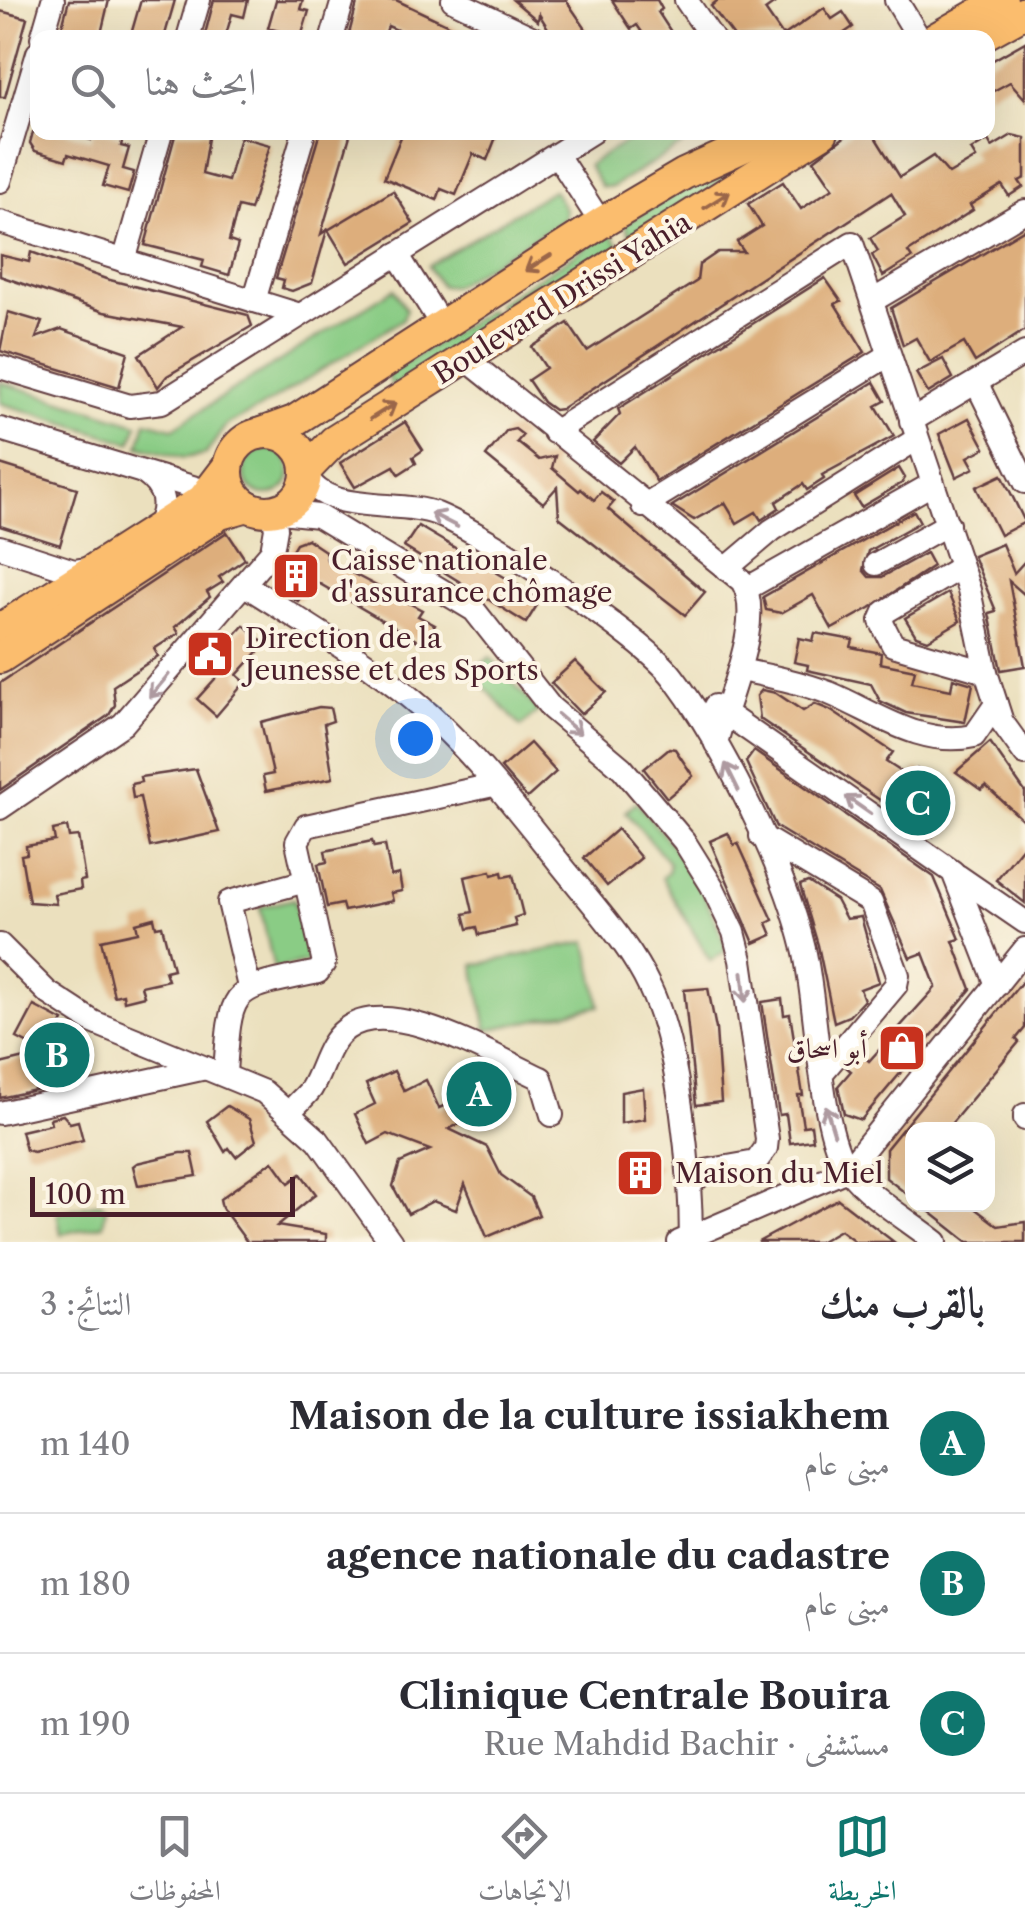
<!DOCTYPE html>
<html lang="ar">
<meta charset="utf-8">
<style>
body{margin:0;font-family:"Libre Caslon Text",Amiri,serif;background:#f7f7f7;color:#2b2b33;direction:rtl}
.controls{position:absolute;right:30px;bottom:30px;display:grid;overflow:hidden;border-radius:20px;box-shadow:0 10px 40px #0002}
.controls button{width:90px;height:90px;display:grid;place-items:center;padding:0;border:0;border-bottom:2px solid #e1e1e2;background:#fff;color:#2b2b33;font:50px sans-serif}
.scale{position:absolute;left:30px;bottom:25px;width:265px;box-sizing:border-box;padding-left:10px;border:5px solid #4a1f2b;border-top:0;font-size:28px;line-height:35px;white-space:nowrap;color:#4a1f2b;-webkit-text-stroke:8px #fcf5e5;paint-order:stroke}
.you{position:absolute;left:415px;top:738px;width:35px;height:35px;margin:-25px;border:8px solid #fff;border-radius:50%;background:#1a73e8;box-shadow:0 0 0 15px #1a73e833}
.badge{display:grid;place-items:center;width:65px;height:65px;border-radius:50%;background:#0f766e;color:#fff;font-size:32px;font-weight:700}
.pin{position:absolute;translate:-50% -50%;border:5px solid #fff;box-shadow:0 2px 10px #0006}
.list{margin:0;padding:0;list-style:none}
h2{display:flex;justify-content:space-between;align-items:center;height:130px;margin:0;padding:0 40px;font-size:42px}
h2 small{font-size:32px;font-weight:400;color:#7c7c81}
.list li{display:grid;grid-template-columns:65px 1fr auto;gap:30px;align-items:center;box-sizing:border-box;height:140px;padding:0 40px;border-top:2px solid #e1e1e2}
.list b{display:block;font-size:38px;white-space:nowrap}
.list p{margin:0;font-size:32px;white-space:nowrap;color:#7c7c81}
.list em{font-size:32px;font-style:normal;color:#7c7c81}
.icon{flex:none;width:55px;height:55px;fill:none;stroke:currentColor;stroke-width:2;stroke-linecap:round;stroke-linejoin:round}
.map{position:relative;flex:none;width:1025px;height:1242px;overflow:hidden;direction:ltr}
.search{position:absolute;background:#fff;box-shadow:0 10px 40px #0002;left:30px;right:30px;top:30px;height:110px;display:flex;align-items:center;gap:25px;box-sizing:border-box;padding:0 35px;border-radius:20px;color:#7c7c81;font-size:38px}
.sheet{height:550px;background:#fff}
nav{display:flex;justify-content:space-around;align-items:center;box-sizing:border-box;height:140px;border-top:2px solid #e1e1e2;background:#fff;font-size:28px;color:#7c7c81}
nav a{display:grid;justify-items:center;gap:5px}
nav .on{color:#0f766e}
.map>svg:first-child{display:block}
.green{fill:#8acc85;stroke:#6a7658;stroke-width:2.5}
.building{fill:#ddae7b}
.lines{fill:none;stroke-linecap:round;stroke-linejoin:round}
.minor-casing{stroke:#623c41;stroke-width:26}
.major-casing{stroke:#623c41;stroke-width:34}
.minor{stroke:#fff;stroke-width:22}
.major{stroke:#fbbd6e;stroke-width:30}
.oneway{stroke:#9a6649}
.oneway2{stroke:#ae9aa0}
.labels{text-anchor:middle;stroke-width:8;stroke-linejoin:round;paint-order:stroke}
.street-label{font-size:28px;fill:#4a1f2b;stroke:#fcf5e5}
.poi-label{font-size:28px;fill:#4a1f2b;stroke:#fcf5e5;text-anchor:start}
</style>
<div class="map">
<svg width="1025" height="1242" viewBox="0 0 1025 1242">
<rect width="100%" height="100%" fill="#fcf5e5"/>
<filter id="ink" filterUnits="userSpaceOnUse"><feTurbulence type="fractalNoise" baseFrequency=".01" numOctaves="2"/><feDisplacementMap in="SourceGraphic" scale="20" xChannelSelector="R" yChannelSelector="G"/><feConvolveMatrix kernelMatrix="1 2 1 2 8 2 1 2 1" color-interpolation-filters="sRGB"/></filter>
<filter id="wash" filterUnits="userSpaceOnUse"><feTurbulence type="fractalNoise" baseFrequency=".0048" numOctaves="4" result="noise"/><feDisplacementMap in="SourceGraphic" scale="40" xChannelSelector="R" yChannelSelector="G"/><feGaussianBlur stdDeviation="2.25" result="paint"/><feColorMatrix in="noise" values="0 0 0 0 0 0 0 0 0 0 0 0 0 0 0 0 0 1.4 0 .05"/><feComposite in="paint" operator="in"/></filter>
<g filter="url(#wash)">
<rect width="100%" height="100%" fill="#ebe0be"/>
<g class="green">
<path d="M642,132L702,133L612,187H601L588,165Z"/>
<path d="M753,156L757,160L633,239L624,224L689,185Z"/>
<path d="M553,190L565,209V219L453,286H441L428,266Z"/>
<path d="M610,232L620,247L507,320L497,304Z"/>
<path d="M394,289L406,309L403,319L259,409L226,425L206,454L184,458L139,446L146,421L173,428Z"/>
<path d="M489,310L498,324L395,390L386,375Z"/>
<path d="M0,382L138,424L131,443L0,403Z"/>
<circle cx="267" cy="472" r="23"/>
<path d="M490,657L538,711L521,727L472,673Z"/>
<path d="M636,802C676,848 708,891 727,950L710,961L662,878L669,870V863L626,812Z"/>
<path d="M294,899L309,961L274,969L260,907Z"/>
<path d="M587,942L600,1006L487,1030L474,965Z"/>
<path d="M100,1203L106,1208L103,1225L61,1234L57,1213Z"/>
</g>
<g id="blocks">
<g class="building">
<path d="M69,0H109L100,38H59Z"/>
<path d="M141,0H175L164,38H130Z"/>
<path d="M214,0H248L244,17L232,14L225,38H204Z"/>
<path d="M276,0H303L300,9L309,11L301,37L268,28Z"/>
<path d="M358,0H396L476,38H415L388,26L384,38L349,34Z"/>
<path d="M513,0H566L592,38H554L539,14L538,21Z"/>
<path d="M612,0H657L662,9L658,12L675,38H646L637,25L631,29Z"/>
<path d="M718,0H779L765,10L783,36L824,8L832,19L843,12L853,27L837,38H735L711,6Z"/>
<path d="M0,11L27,18L5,97H0Z"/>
<path d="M1025,42V99L1010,82L988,94V63Z"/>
<path d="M33,132H65L91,140L93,132H106L123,138L121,146L129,148L123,169L134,172L128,193L103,186L109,166L68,154L66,160L35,151L30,143Z"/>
<path d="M176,132H209L202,174L228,181L240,137L270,145L250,210L238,207L229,241L238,244L229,275L202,267L204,260L145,245Z"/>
<path d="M320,132H351L321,234L327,230L312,283L292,291L282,288L284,280L276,278Z"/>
<path d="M403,132H498L487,160L473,154L456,195L441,189L437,200L384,178Z"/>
<path d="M851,132H872L900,177L933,156L949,174L976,158L971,150L988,140L992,147L1012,135L1025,138V178L1019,181L1023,187L1009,196L1002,185L970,205L973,210L908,252L912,258L883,276L872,255L878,251L870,238L905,216L891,193L561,409L554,410L543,402L528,380L546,368L532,347L568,323L587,351L697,281L699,265L718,252H744L737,242L762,226L748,204L783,182L801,209L833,188L814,160Z"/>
<path d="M393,191L413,223L348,263L328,230Z"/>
<path d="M1025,229V330L975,362L964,343L930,362L916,338L903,345L891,308Z"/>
<path d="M31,252L106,279L248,315L252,326L167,376L158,387L139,355L182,327L104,312L0,276V255L29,262Z"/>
<path d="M825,278L841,301L835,304L865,352L656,481L635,447L619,463L593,442L620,414L618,409Z"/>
<path d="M8,312L42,322L36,338L61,329L128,352L119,387L0,351Z"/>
<path d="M943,359L953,378L928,393L916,373Z"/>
<path d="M874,382L885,401L876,406L894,436L822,475L824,479L807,490L803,484L776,502L779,508L761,520L756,512L737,523L725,503L694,520L672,506Z"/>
<path d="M969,418L985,448L968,457L974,468L956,477L939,434Z"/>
<path d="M405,422L423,450L413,457L416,463L399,474L394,466L355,487L340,463Z"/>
<path d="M515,429L523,435L517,442L539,460L555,456L552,468L579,491L581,489L594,500L601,492L614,502L608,509L705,592L685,615L559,517L557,487L543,503L486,456L506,431Z"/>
<path d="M0,464L77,488L60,545L0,526Z"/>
<path d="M899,468L905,478L902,483L861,507L854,496Z"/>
<path d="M1002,475L1025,522L1000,535L976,487Z"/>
<path d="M914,511L920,522L868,551L863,570L869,577H882L926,553L933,566L870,608L832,629L813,595L781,613L766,610L763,597Z"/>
<path d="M418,526L533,594L539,602L526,623L404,547Z"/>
<path d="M227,532L245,559L219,577L223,582L207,592L210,597L175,627L179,633L154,649L158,656L113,686L115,705L109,715L0,790V683Z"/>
<path d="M307,539L325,551L327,560L422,610L418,616L435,625L423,644L313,580L298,601L271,584L296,543Z"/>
<path d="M1002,544L1014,573L1025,561V595L1009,581L1025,666L1001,670L989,613L996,611L973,556Z"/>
<path d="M948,593L960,621L928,640L916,636L905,618Z"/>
<path d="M244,625L265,644L237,675L245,682L216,716L197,699L223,670L212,660Z"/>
<path d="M815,633L853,640L851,647L881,653L880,663L915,670L912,682L951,690L953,678L973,684L965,722L906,713L880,701L871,684L807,670L808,665L794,662L799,638L813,641Z"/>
<path d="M575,661L606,692L581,714L551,683Z"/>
<path d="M762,690L776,693L803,711L815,704L830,710L893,752L886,762L911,778L917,769L946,789L941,795L954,804L933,836L760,719L757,696Z"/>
<path d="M319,707L330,708L333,721L324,724L333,778L266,791L263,776L273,774L261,722Z"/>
<path d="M990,742L1025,792V822L986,786L981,790L956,772Z"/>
<path d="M530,743L556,772L527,798L501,768Z"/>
<path d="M669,748L675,749L693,776L667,798L644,769Z"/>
<path d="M754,751L934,877L960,939L953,941L971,989L861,1120L844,1114L838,1086L851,1071L846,1067L859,1053L869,1061L936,987L923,953L910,958L880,890L776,827L746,762Z"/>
<path d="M196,769L219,832L150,847L140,797L133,798L131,784L141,782L140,777Z"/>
<path d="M67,827L69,837L78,836L85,880L80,881L81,889L54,894L56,904L29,902L21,855L27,854L26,846L55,841L53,830Z"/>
<path d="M617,829L641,858L607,886L584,858Z"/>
<path d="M728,833L734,845L738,843L773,920L767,923L772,935L754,943L710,841Z"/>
<path d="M372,841L374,847L385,845L391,876L399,874L402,891L391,893L393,901L344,911L342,904L327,907L318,864L327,862L325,851Z"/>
<path d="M1025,844V903L996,880Z"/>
<path d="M491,871L492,875L502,872L503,877L513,875L523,915L514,918L516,926L479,935L477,927L468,929L464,914L473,912L465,877Z"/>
<path d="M808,882L836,900L846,919L861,917L879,982L860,989L864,1000L849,1016L834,1022L818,945L800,885Z"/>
<path d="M154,918L156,927L162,926L173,969L165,971L168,980L141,986L144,996L124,1001L123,994L114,996L101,940L138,932L136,923Z"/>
<path d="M1025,978V1028L1016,1039L1019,1042L946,1130H912V1198L886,1178V1149Z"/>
<path d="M708,988L716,1029L721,1102L696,1105L684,990Z"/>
<path d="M782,999L784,1015L790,1014L803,1095H798L803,1126L811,1125L813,1140L790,1143L786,1114L779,1115L762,1002Z"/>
<path d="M34,1006L63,1021L50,1044L74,1035L80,1062L69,1079L49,1069L53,1086L0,1098V1064L46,1053L17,1038Z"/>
<path d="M394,1071L404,1091L426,1080L439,1108L455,1101L465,1121L449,1129L487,1147L501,1175L531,1197L539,1215L487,1237L465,1184L456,1210L433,1201L408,1214L393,1186L400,1163L430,1150L388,1134L369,1144L355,1114L375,1104L366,1084Z"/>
<path d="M643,1088L645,1119L621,1123V1092Z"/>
<path d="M227,1106L249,1119L256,1141L236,1157L229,1148L225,1152L207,1121Z"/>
<path d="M63,1115L70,1123L78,1121L83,1140L33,1152L26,1150L21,1131L51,1124L50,1118Z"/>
<path d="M181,1153H192L197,1176L138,1185L133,1166L137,1163Z"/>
<path d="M643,1155L644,1164H660L653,1174L658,1190L639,1186L627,1193L630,1175L622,1171Z"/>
<path d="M273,1161L289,1183L301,1174L316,1194L277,1226L326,1234V1242H247L222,1208L220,1199Z"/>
<path d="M838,1199L894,1242H856L840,1230L819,1242H758Z"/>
<path d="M920,1204H969L998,1226L1025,1222V1242H968Z"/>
</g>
</g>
</g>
<g filter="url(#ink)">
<use href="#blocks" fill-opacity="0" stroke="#623c41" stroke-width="2.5"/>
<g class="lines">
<g class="minor-casing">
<g id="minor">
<path d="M453,0L533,38"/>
<path d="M686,0L712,38"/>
<path d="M896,0L919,38"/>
<path d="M42,38L53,0"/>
<path d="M188,38L199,0"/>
<path d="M332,38L343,0"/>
<path d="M557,155L601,223"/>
<path d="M0,181L38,53"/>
<path d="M0,222L300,315"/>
<path d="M397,254L441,324"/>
<path d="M124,261L161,132"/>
<path d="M254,301L304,132"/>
<path d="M872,301L1025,211"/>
<path d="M466,359L742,581C766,620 725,702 716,744"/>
<path d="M0,367L130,406L162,402L592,132"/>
<path d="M977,384L1025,482"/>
<path d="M911,421L1025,353"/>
<path d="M0,429L242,502"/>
<path d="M554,432L852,243L969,590L986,672L1002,722L1025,754"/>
<path d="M144,473C166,488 169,508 155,530"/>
<path d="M306,474C322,516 402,499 437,514C486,534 643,637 673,677C724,745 784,866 804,949C817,1002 819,1132 848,1170C866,1195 911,1222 936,1242"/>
<path d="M643,506L889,355"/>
<path d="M0,547L74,571L92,568"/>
<path d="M876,564L948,524"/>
<path d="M961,567L885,612L881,621L893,645L986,672"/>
<path d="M726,569L772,530L917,439"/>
<path d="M245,585C302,622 363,657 414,701C473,750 523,818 571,877C599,912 631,947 650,988C680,1050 691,1173 691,1242"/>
<path d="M746,589L932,484"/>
<path d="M740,670C770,676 800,682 829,693C875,712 921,748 974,736L996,704"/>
<path d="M715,706L953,872L997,985"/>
<path d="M0,808L123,724L272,551L276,528L272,511L318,516L474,610L551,708L622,768L684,841L712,886L734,932L741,960L767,1139L766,1148L756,1162L705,1171L690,1185"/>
<path d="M761,836L871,902L898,975L896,985L822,1073"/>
<path d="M958,876L1025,922"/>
<path d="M0,945L47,992L93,1022L264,1092L318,1140L391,1242"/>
<path d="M249,987L229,902L306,881"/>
<path d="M225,1073C231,982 231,991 318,972L324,963L297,842L306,826L493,785"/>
<path d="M290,1112C296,1104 305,1097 311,1089C323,1070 326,1044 346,1029C392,994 495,1058 541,1078L552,1115"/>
<path d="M0,1113L206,1068"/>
<path d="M1025,1115V1119"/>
<path d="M679,1242L847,1170L1025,949"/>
</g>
</g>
<g class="major-casing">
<g id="major">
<path d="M936,38L1002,0"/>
<path d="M978,38L1025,12"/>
<circle cx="267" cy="472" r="39"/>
<path d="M258,434L294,421L601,223L684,174L776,132"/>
<path d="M306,470L334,441L823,132"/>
<path d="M0,629L202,500L228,466"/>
<path d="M0,658L220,514L248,506"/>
</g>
</g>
<use href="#minor" class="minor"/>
<use href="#major" class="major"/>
</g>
<defs><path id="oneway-shaft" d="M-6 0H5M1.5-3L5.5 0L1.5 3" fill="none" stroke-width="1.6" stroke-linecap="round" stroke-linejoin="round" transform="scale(2.5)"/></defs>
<g class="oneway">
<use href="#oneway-shaft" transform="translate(717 200) rotate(-32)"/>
<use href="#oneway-shaft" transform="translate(538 263) rotate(148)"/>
<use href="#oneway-shaft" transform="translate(383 411) rotate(-32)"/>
</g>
<g class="oneway2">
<use href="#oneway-shaft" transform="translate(444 520) rotate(-153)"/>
<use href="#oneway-shaft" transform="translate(159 686) rotate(130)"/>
<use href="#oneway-shaft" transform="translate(569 724) rotate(41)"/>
<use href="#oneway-shaft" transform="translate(732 777) rotate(-116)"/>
<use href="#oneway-shaft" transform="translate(858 805) rotate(-145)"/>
<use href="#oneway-shaft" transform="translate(744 987) rotate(84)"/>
<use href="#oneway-shaft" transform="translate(830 1120) rotate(-107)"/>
</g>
</g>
<defs>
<g id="building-square" transform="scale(2.5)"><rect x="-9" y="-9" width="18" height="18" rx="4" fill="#c8321e" stroke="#fcf5e5"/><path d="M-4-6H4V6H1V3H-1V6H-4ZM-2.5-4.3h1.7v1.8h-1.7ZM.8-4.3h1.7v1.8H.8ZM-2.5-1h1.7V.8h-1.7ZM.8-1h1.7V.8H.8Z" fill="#fff"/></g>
<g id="civic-square" transform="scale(2.5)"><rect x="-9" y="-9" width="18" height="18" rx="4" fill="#c8321e" stroke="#fcf5e5"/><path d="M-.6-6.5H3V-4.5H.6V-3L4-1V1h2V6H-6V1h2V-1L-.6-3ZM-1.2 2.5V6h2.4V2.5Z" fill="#fff"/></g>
<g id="shop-square" transform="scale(2.5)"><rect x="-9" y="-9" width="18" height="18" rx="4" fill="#c8321e" stroke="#fcf5e5"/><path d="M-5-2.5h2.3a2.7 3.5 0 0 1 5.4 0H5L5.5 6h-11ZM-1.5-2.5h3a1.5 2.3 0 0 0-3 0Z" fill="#fff"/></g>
</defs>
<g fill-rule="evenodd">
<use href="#building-square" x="296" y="576"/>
<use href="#civic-square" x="210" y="654"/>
<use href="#shop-square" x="902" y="1048"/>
<use href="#building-square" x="640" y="1173"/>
</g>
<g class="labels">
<g class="street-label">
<text transform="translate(562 298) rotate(-32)" y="10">Boulevard Drissi Yahia</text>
</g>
<g class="poi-label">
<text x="331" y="570">Caisse nationale<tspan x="331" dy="32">d'assurance chômage</tspan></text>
<text x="245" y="648">Direction de la<tspan x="245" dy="32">Jeunesse et des Sports</tspan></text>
<text x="867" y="1058" text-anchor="end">أبو اسحاق</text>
<text x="675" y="1183">Maison du Miel</text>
</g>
</g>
</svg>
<div class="controls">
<button><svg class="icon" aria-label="layers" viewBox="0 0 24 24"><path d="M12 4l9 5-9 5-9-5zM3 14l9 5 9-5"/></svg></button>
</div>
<div class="scale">100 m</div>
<div class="you"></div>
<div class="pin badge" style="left:479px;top:1094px">A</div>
<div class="pin badge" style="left:57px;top:1055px">B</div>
<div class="pin badge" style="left:918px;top:803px">C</div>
<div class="search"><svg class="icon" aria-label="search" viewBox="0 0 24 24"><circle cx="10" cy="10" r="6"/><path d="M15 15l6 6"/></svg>ابحث هنا</div>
</div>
<section class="sheet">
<h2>بالقرب منك<small>النتائج: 3</small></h2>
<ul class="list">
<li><span class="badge">A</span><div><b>Maison de la culture issiakhem</b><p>مبنى عام</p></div><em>140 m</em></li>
<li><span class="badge">B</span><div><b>agence nationale du cadastre</b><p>مبنى عام</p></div><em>180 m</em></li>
<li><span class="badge">C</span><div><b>Clinique Centrale Bouira</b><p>مستشفى · Rue Mahdid Bachir</p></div><em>190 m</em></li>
</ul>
</section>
<nav>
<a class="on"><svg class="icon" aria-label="map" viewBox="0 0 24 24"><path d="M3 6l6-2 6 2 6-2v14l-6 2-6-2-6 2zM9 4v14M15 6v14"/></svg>الخريطة</a>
<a><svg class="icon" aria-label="directions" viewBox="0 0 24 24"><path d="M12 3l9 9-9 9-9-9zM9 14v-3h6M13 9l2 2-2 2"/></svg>الاتجاهات</a>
<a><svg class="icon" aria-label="saved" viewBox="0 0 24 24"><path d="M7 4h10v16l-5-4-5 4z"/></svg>المحفوظات</a>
</nav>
